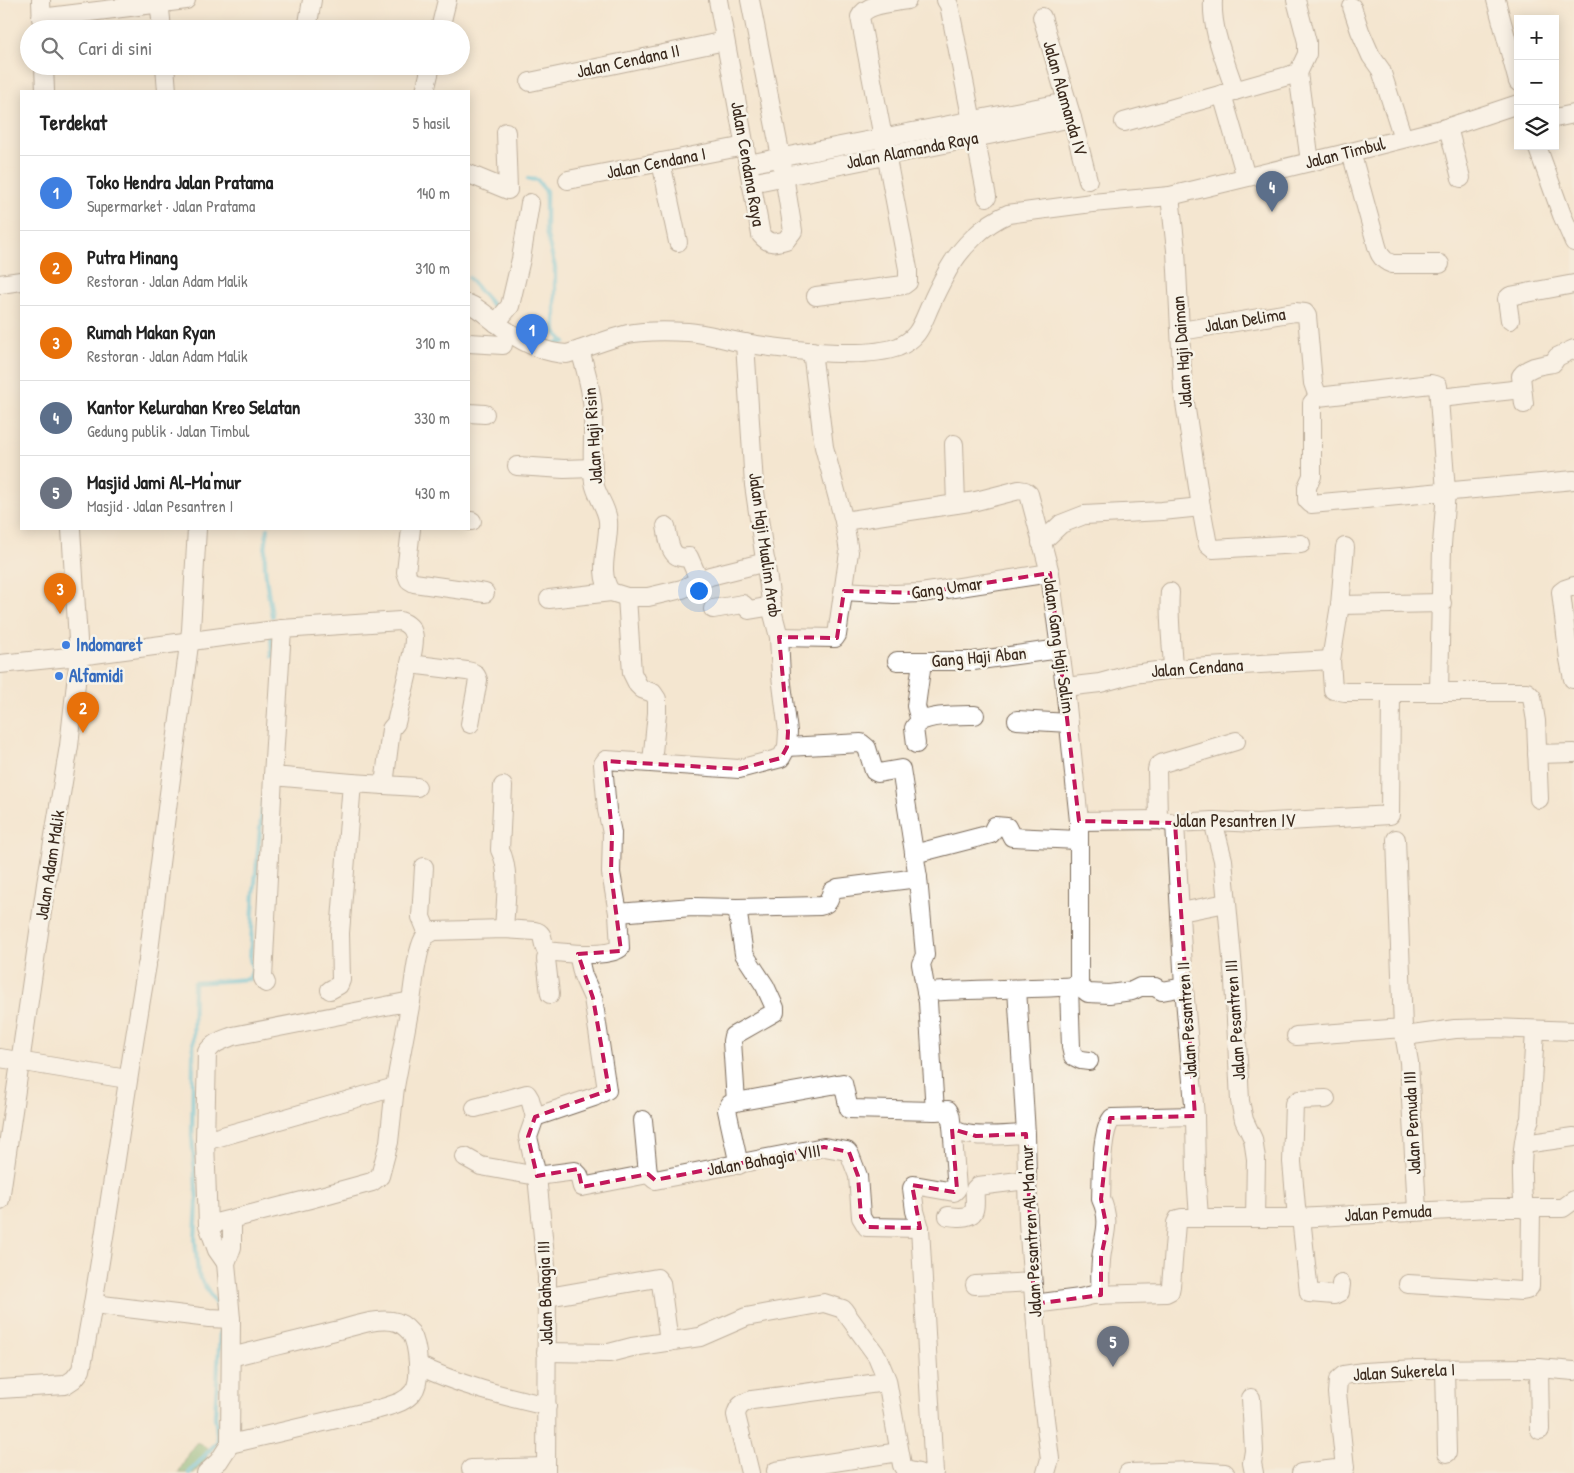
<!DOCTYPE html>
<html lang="id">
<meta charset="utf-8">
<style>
body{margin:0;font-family:"Patrick Hand",sans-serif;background:#f6f6f6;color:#222}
.controls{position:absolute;right:15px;top:15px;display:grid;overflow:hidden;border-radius:0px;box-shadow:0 2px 12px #0003}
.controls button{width:45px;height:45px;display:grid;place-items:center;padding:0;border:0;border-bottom:1px solid #e0e0e0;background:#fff;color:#222;font:25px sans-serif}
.you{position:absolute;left:698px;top:590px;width:18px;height:18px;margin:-12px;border:4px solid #fff;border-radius:50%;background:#1a73e8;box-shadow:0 0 0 8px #1a73e833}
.badge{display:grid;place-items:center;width:32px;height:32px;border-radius:50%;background:#c8321e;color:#fff;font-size:16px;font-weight:700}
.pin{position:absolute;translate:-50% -41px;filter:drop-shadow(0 1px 2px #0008)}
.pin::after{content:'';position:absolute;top:26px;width:18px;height:15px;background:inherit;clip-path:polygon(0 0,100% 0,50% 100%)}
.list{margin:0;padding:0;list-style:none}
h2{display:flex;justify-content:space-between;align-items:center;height:65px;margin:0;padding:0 20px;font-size:21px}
h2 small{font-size:16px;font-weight:400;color:#767676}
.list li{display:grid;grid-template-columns:32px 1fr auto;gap:15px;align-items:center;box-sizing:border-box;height:75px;padding:0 20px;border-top:1px solid #e0e0e0}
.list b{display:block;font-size:19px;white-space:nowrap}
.list p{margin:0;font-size:16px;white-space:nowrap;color:#767676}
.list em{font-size:16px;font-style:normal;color:#767676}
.icon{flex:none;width:28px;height:28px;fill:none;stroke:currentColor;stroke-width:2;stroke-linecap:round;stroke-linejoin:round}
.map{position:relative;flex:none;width:1574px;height:1473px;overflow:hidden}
.search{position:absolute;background:#fff;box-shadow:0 2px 12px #0003;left:20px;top:20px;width:450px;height:55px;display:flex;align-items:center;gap:12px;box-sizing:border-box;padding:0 18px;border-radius:28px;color:#767676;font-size:19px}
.panel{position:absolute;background:#fff;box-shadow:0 2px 12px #0003;left:20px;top:90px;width:450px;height:440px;border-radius:0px}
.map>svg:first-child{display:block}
.forest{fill:#78b272;stroke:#5a6e48}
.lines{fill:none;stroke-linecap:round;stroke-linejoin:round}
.stream{stroke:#5bc0d9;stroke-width:4.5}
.minor-casing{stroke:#7c6c5c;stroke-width:20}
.minor{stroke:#fff;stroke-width:18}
.marked{fill:none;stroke:#c2185b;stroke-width:4;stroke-dasharray:10 6;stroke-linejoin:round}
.shop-dot{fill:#3f7fe0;stroke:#f7f3e8;stroke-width:2}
.labels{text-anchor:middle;stroke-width:5;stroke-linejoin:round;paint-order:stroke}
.street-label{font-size:18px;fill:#3b2a1e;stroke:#f7f3e8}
.shop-label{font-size:18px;font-weight:bold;fill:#366cbe;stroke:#f7f3e8;text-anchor:start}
</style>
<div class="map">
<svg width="1574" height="1473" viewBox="0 0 1574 1473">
<rect width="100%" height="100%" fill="#f7f3e8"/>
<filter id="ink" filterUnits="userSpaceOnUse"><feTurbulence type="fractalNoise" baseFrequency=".02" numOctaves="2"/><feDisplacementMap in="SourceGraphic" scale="10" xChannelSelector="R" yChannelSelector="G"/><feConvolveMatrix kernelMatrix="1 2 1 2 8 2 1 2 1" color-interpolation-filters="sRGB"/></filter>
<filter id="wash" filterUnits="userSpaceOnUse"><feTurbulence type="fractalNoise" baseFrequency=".0096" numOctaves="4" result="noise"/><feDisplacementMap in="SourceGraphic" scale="20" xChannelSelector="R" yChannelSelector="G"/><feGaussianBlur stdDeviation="1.12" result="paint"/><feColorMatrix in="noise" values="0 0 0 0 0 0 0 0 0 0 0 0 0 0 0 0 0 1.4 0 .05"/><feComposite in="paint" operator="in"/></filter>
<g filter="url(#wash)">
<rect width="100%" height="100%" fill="#f4e6d0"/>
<path class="forest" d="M198,1442L209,1449L206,1461L194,1473H178L191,1450Z"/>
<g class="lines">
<g class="stream">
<path d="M528,179L537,180L546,191V232L555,267V332L565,342L551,344"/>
<path d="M469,278L494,307"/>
<path d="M268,529C261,561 267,584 272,616"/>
<path d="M271,635L272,656"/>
<path d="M217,1306L198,1274L195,1239L197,1201L192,1136L194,983L249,979L253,970L250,959L254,893L263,799"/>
<path d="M189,1473L218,1441L215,1416L220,1332"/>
</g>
</g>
</g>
<g filter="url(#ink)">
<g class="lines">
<g class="minor-casing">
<g id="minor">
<path d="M41,0L42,28"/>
<path d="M159,0L162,29"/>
<path d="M718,0L761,235C769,245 776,243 786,240L793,231L781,157L750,0"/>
<path d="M946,0L949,5L987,197"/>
<path d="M1213,0C1211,31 1226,62 1235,91"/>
<path d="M1496,0L1518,82"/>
<path d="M1352,7L1360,31L1371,56L1381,70L1403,138"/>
<path d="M1042,17L1072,118L1088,180"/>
<path d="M41,18L186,0"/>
<path d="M307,29L312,0"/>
<path d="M440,29L447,0"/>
<path d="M44,66L45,91"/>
<path d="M165,66L167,91"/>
<path d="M1298,73L1310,162"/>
<path d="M530,82L725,41"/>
<path d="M425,91L431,66"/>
<path d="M1222,94L1246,177"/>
<path d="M1555,118L1574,114"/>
<path d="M1124,122L1298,73L1307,54V42L1296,0"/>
<path d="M1448,127L1461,178"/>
<path d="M1537,146L1562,215L1574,242"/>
<path d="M1351,152L1375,239C1378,251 1380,260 1392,264H1440"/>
<path d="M661,162L678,242"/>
<path d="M748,164L1067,102"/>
<path d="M469,174L508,190L506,132"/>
<path d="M568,180L745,146"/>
<path d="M751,183L1072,118"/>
<path d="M1170,196L1176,250L1183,390L1201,507L1208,545L1213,549L1301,544"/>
<path d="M0,284L21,281"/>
<path d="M816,296L904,285L908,282V269L860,17C866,3 893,3 907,0"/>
<path d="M469,304C479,308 486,315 495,322C515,338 540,353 567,354C587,348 607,339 628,334C647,330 669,331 688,332C707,333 725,340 744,343C782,349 863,360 898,347C920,338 922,323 931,304C936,292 942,281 948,270C961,247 984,224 1008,214L1092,203L1170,196L1351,152L1446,128L1518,104"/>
<path d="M1510,320L1507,299L1510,296L1574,284"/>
<path d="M496,323L510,306L521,259L530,203"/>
<path d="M1181,331L1295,312L1305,313L1307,316L1313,383L1318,397"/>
<path d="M469,343L503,345"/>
<path d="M580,350C586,371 592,391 593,413C594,436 591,459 594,482C596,496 607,507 608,521C610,543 596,573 611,592L627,597H648L682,589L710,576L766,562"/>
<path d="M1440,398L1522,389"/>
<path d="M1524,404L1521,376C1529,366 1541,365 1553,363L1557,357L1574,349"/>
<path d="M469,413L485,414"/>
<path d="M954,444L956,504"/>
<path d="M517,466L564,469L593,468"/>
<path d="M469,521H472"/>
<path d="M844,521L976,501L1019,490L1025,491L1029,494L1050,573L1065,687L1079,821V986"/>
<path d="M666,526C668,535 669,556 681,557C684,558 686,557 689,557L699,580"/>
<path d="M411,529L406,572L409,580L414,583L485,593"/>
<path d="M1041,543L1061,524L1084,515L1162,511L1201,507"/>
<path d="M1345,547L1340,605L1331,660L1333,690L1345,692H1527L1532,697L1536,721L1539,799"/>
<path d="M844,591L894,594L921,593L1050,573"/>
<path d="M1170,592C1168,617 1172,643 1173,669"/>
<path d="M627,597L632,673L638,685L642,689L653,693L657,699V713L652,762"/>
<path d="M549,599L611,592"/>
<path d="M1340,605L1442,603"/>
<path d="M713,609L743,604L749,610L772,606"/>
<path d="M282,629L273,776L352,783L340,933L341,980L339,985L330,990"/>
<path d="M779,637L835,638L837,635L849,552L844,521L824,447L812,351"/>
<path d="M897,661H973L1060,649"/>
<path d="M0,664L79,656L282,629L400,621C421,628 413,647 410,664L467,671C473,672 476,673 478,680L470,724"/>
<path d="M1573,679L1569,659L1561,592L1565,589L1574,586"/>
<path d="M1065,687L1100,683L1133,674L1173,669L1331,660"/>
<path d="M1439,692L1442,545L1446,491L1438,386L1431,384L1318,397L1312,403V476L1307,487V500L1311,504L1574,480"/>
<path d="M1017,720L1069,723"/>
<path d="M920,721L916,706L922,662"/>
<path d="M916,744L914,728C921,714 961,715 975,715"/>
<path d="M787,747L861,743L867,748L874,771L878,773L901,769L918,878L925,955L921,964L926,992"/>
<path d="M1537,754L1574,753"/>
<path d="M352,783L417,787"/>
<path d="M384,785L391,729L396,723L410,664"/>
<path d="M503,786L500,850C511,870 505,907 504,929"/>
<path d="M1158,820L1157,770L1158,766L1163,763L1236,741"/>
<path d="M1079,821L1158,820L1175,823L1213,821L1257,823L1390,815L1391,692"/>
<path d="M1213,821L1223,860L1234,980L1240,1101L1244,1120L1253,1139L1256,1159L1255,1218"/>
<path d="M1175,823L1184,987L1195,1116L1196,1175L1199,1217"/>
<path d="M1396,839L1403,1028L1409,1062L1417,1211"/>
<path d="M914,854L991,834L995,826L1007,827L1012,837L1078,840"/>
<path d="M424,867L421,917L428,934"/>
<path d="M737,908L820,906C830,904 829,899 832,891L838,888L918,878"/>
<path d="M1181,912L1226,903"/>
<path d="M618,913L692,907L737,908L744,954L765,986L775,1008V1012L733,1036L732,1041L736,1102"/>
<path d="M148,959L166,816L191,630L197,529"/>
<path d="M266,983L263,978L273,776"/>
<path d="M1069,987L1071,1047L1073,1056L1081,1060L1089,1061"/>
<path d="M1017,989L1026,1134L1028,1222L1041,1387L1050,1459L1046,1473"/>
<path d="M550,994L546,959L548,955L553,952"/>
<path d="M411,1001C414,983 416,953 424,938C427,934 431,933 434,931L504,929L535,931C546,933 541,945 547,951C563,953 607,958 620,948L618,913L611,873L612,833L607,810L603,764L606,760L739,769L781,758L787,747L788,732L781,676L779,637L773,614L754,485L745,343"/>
<path d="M1296,1036L1403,1028"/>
<path d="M1405,1036L1455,1029L1495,1028L1574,1031"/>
<path d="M0,1058L127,1079"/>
<path d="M475,1108L527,1094L530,1099L535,1117L594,1097L607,1090L593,998L583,976L578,954"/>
<path d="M535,1117L528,1137L537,1176L547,1277L546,1473"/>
<path d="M643,1120L648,1174"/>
<path d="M1026,1134C1008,1134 968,1140 954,1129C949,1124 953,1116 948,1110L935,1111L928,1002L926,992C977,989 1028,989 1079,986L1088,993L1109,994L1132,991L1140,987H1155L1162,991L1184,987"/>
<path d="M205,1141L395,1087"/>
<path d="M1524,1144L1574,1137"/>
<path d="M465,1157L481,1166L537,1176L575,1171L579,1175L582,1187L648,1174L655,1180L824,1147L847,1151L850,1155L858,1176L861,1217L867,1227L920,1228"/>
<path d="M739,1165L727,1110L730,1104L736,1102L843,1083L849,1109L935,1111"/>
<path d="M0,1200L46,884L69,746L79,656L71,529"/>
<path d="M1524,1209C1521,1185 1520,1141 1530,1119L1535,1030"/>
<path d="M948,1216C954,1217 972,1219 974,1210C976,1204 974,1196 975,1189L978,1186L1027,1180"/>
<path d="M1301,1217L1309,1293L1334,1295L1340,1292L1341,1284"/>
<path d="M1297,1218L1292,1162L1294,1104L1299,1100L1326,1099"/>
<path d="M208,1225L310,1199L372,1182L380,1176L389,1142L395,1087L411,1001L233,1036C223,1040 214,1042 207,1052L205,1141L208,1225L217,1250L226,1263"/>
<path d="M1408,1284L1522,1291L1527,1290L1530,1287L1531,1209"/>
<path d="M975,1285L1032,1282"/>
<path d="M1101,1295C1100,1283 1100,1271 1101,1260C1103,1236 1112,1223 1101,1199C1102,1179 1100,1133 1112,1118L1195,1116"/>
<path d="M548,1297L657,1278L661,1283L669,1342"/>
<path d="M94,1304L209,1318L231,1319"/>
<path d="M1034,1304L1080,1298L1093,1295L1166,1293L1170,1291L1171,1286L1176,1223L1178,1219L1182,1218H1297L1490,1208H1563L1574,1200"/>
<path d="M546,1352L609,1353L632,1347L700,1337L746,1317L824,1303L843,1309L877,1356L887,1380L902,1465L905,1470L919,1473"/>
<path d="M418,1365C458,1385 503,1396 547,1406"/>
<path d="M1539,1368L1540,1430"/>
<path d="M1445,1369L1447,1453"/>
<path d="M0,1389L65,1385L74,1379L81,1370C107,1236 123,1100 147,965"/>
<path d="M1251,1398L1254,1451L1252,1463L1254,1473"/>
<path d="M230,1444L379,1409C391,1405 405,1403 413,1392C422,1381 418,1345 411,1333C406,1327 400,1322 392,1321C374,1318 352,1327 335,1331C301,1340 266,1348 231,1357"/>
<path d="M471,1469L546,1467"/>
<path d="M776,1471L899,1452"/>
<path d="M206,1473L219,1461L230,1444L231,1319L226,1263L232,1247V1219"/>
<path d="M750,1473L736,1415C738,1405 743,1403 752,1400L878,1383"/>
<path d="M934,1473L920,1228L915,1211L912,1188L914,1185L954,1192L957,1189L952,1125"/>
<path d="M1128,1473L1194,1471L1225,1473"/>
<path d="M1301,1473L1345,1468L1337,1393L1338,1380L1344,1375L1363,1372L1417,1369L1539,1368L1574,1371"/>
</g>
</g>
<use href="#minor" class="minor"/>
</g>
</g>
<path d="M0 0H1574V1473H0ZM1050,573L1079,821L1175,823L1195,1116L1110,1118L1101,1199L1107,1229L1101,1257V1295L1034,1304L1026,1134L976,1136L952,1129L957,1189L954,1192L912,1185L920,1228L867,1227L861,1217L858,1176L849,1152L824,1147L655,1180L648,1174L582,1187L578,1169L537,1176L528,1137L535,1117L609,1090L593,998L578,954L621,951L611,873L612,833L605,761L739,769L781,758L787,747L788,732L779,637L837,638L844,591L921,593Z" fill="#f4e6d0" fill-opacity=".55" fill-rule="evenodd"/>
<path class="marked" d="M1050,573L1079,821L1175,823L1195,1116L1110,1118L1101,1199L1107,1229L1101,1257V1295L1034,1304L1026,1134L976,1136L952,1129L957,1189L954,1192L912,1185L920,1228L867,1227L861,1217L858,1176L849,1152L824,1147L655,1180L648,1174L582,1187L578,1169L537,1176L528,1137L535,1117L609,1090L593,998L578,954L621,951L611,873L612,833L605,761L739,769L781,758L787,747L788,732L779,637L837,638L844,591L921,593Z"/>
<g class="shop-dot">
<circle cx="66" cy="645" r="5"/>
<circle cx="59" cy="676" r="5"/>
</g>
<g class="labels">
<g class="street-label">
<text transform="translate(628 61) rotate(-12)" y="6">Jalan Cendana II</text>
<text transform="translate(1065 98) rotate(74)" y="6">Jalan Alamanda IV</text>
<text transform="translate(912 150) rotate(-11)" y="6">Jalan Alamanda Raya</text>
<text transform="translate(1345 153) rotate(-14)" y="6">Jalan Timbul</text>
<text transform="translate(656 163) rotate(-11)" y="6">Jalan Cendana I</text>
<text transform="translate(748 164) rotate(80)" y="6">Jalan Cendana Raya</text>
<text transform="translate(1245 320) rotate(-9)" y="6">Jalan Delima</text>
<text transform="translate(1182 352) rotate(-94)" y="6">Jalan Haji Daiman</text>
<text transform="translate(593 436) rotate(-94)" y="6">Jalan Haji Risin</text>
<text transform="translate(765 545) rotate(82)" y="6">Jalan Haji Mualim Arab</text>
<text transform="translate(947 588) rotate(-8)" y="6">Gang Umar</text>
<text transform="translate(1059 645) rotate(82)" y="6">Jalan Gang Haji Salim</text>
<text transform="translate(979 657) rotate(-5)" y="6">Gang Haji Aban</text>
<text transform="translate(1197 668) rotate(-4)" y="6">Jalan Cendana</text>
<text x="1234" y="827">Jalan Pesantren IV</text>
<text transform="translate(50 865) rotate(-81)" y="6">Jalan Adam Malik</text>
<text transform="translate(1187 1020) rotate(-94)" y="6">Jalan Pesantren II</text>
<text transform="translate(1235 1020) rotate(-94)" y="6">Jalan Pesantren III</text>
<text transform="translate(1412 1123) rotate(-93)" y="6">Jalan Pemuda III</text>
<text transform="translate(764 1160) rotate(-10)" y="6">Jalan Bahagia VIII</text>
<text transform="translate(1388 1213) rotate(-3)" y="6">Jalan Pemuda</text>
<text transform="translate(1031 1231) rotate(-93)" y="6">Jalan Pesantren Al Ma'mur</text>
<text transform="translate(545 1293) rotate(-92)" y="6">Jalan Bahagia III</text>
<text transform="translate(1404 1372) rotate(-3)" y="6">Jalan Sukerela I</text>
</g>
<g class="shop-label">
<text x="76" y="651">Indomaret</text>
<text x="69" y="682">Alfamidi</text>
</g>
</g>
</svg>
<div class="controls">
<button>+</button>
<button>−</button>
<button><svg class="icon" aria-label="layers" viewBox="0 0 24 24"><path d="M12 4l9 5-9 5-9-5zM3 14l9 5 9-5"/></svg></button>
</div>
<div class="you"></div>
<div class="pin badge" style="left:532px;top:355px;background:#3f7fe0">1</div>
<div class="pin badge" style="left:83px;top:733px;background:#e8710a">2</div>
<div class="pin badge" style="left:60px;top:614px;background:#e8710a">3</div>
<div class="pin badge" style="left:1272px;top:212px;background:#5c6f8a">4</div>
<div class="pin badge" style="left:1113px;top:1367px;background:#6b7280">5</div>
<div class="search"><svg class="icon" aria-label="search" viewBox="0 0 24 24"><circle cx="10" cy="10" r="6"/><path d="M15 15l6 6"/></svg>Cari di sini</div>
<section class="panel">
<h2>Terdekat<small>5 hasil</small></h2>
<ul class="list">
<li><span class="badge" style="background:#3f7fe0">1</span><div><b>Toko Hendra Jalan Pratama</b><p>Supermarket · Jalan Pratama</p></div><em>140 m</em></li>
<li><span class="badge" style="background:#e8710a">2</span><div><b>Putra Minang</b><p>Restoran · Jalan Adam Malik</p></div><em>310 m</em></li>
<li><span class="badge" style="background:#e8710a">3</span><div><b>Rumah Makan Ryan</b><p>Restoran · Jalan Adam Malik</p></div><em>310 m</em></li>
<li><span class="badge" style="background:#5c6f8a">4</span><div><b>Kantor Kelurahan Kreo Selatan</b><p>Gedung publik · Jalan Timbul</p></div><em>330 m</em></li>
<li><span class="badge" style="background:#6b7280">5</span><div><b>Masjid Jami Al-Ma'mur</b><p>Masjid · Jalan Pesantren I</p></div><em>430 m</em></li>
</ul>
</section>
</div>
